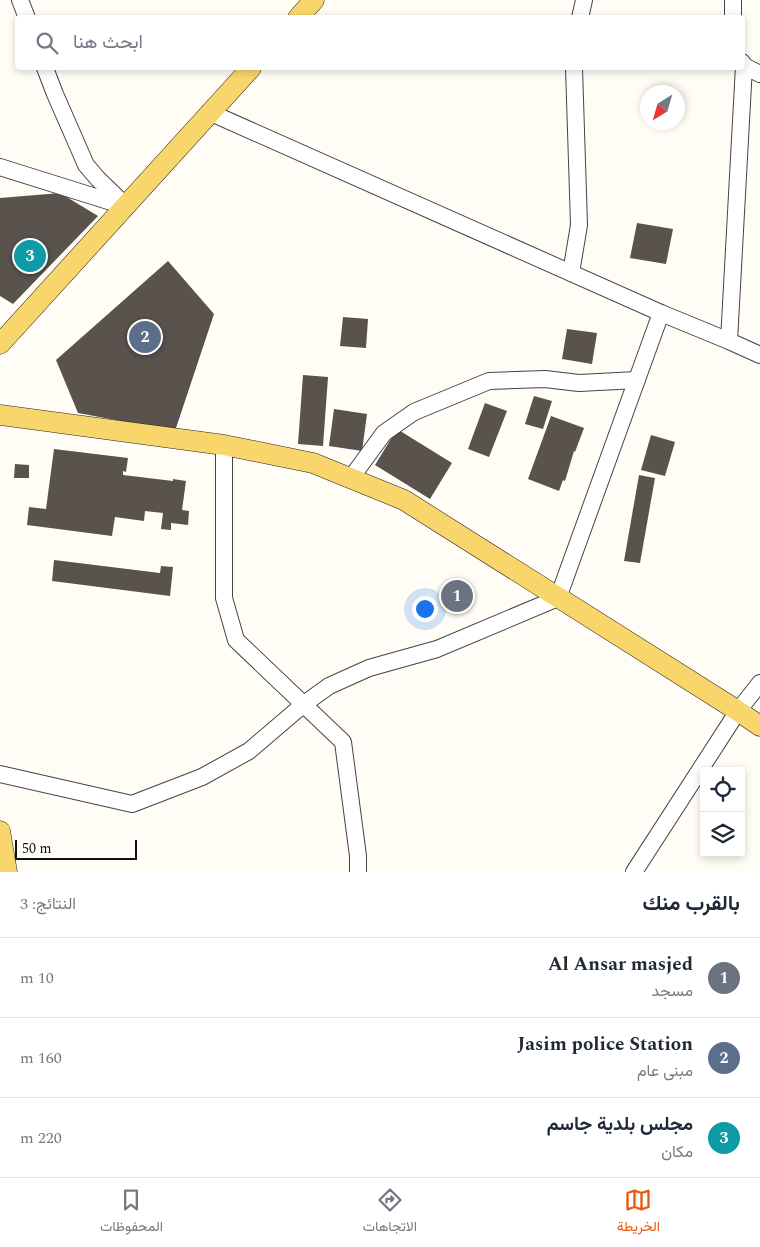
<!DOCTYPE html>
<html lang="ar">
<meta charset="utf-8">
<style>
body{margin:0;font-family:Spectral,Vazirmatn,serif;background:#f2f2f3;color:#1f2937;direction:rtl}
.controls{position:absolute;right:15px;bottom:15px;display:grid;overflow:hidden;border-radius:5px;box-shadow:0 2px 8px #0003}
.controls button{width:45px;height:45px;display:grid;place-items:center;padding:0;border:0;border-bottom:1px solid #e0e1e3;background:#fff;color:#1f2937;font:25px sans-serif}
.compass{position:absolute;left:640px;top:85px;width:45px;height:45px;border-radius:50%;background:#fff;box-shadow:0 2px 8px #0003;rotate:217deg}
.scale{position:absolute;left:15px;bottom:12px;width:122px;box-sizing:border-box;padding-left:5px;border:2px solid #111;border-top:0;font-size:14px;line-height:18px;white-space:nowrap;color:#111;-webkit-text-stroke:4px #fff;paint-order:stroke}
.you{position:absolute;left:424px;top:608px;width:18px;height:18px;margin:-12px;border:4px solid #fff;border-radius:50%;background:#1a73e8;box-shadow:0 0 0 8px #1a73e833}
.badge{display:grid;place-items:center;width:32px;height:32px;border-radius:50%;background:#ea580c;color:#fff;font-size:16px;font-weight:700}
.pin{position:absolute;translate:-50% -50%;border:2px solid #fff;box-shadow:0 1px 5px #0006}
.list{margin:0;padding:0;list-style:none}
h2{display:flex;justify-content:space-between;align-items:center;height:65px;margin:0;padding:0 20px;font-size:21px}
h2 small{font-size:16px;font-weight:400;color:#747a83}
.list li{display:grid;grid-template-columns:32px 1fr auto;gap:15px;align-items:center;box-sizing:border-box;height:80px;padding:0 20px;border-top:1px solid #e0e1e3}
.list b{display:block;font-size:19px;white-space:nowrap}
.list p{margin:0;font-size:16px;white-space:nowrap;color:#747a83}
.list em{font-size:16px;font-style:normal;color:#747a83}
.icon{flex:none;width:28px;height:28px;fill:none;stroke:currentColor;stroke-width:2;stroke-linecap:round;stroke-linejoin:round}
.map{position:relative;flex:none;width:760px;height:872px;overflow:hidden;direction:ltr}
.search{position:absolute;background:#fff;box-shadow:0 2px 8px #0003;left:15px;right:15px;top:15px;height:55px;display:flex;align-items:center;gap:12px;box-sizing:border-box;padding:0 18px;border-radius:5px;color:#747a83;font-size:19px}
.sheet{height:305px;background:#fff}
nav{display:flex;justify-content:space-around;align-items:center;box-sizing:border-box;height:70px;border-top:1px solid #e0e1e3;background:#fff;font-size:14px;color:#747a83}
nav a{display:grid;justify-items:center;gap:2px}
nav .on{color:#ea580c}
.map>svg:first-child{display:block}
.building{fill:#5a524d}
.lines{fill:none;stroke-linecap:round;stroke-linejoin:round}
.minor-casing{stroke:#444;stroke-width:18}
.major-casing{stroke:#222;stroke-width:21}
.minor{stroke:#fff;stroke-width:16}
.major{stroke:#f9d66b;stroke-width:20}
</style>
<div class="map">
<svg width="760" height="872" viewBox="0 0 760 872">
<rect width="100%" height="100%" fill="#fffdf5"/>
<g class="building">
<path d="M60,193L98,216L13,304L0,296V198Z"/>
<path d="M637,223L673,229L666,264L630,258Z"/>
<path d="M168,261L214,314L175,431L78,413L56,360Z"/>
<path d="M343,317L368,319L366,348L340,346Z"/>
<path d="M567,329L597,333L592,364L562,359Z"/>
<path d="M303,375L328,377L323,446L298,444Z"/>
<path d="M534,396L552,401L543,429L525,424Z"/>
<path d="M485,403L507,411L489,457L468,449Z"/>
<path d="M334,409L367,414L362,451L329,446Z"/>
<path d="M551,416L584,428L575,452L574,451L565,481L563,480L559,491L528,479Z"/>
<path d="M397,429L452,463L430,499L375,465Z"/>
<path d="M651,435L675,442L665,476L641,470Z"/>
<path d="M54,449L128,458L126,472L123,471V475L173,481V479L186,481L182,510L189,511L188,525L171,523V530L161,529L163,513L145,511L144,521L115,517L112,536L27,525L29,507L46,509Z"/>
<path d="M15,464L29,465V478H14Z"/>
<path d="M639,475L655,478L640,563L624,561Z"/>
<path d="M54,560L160,573L161,566L173,567L170,596L52,581Z"/>
</g>
<g class="lines">
<g class="minor-casing">
<g id="minor">
<path d="M20,0L27,18"/>
<path d="M733,0V18"/>
<path d="M580,18L584,0"/>
<path d="M744,66L760,74"/>
<path d="M45,68L55,94L86,165L98,179L126,206"/>
<path d="M209,112L661,313L729,341L760,355"/>
<path d="M0,167L121,205"/>
<path d="M571,273L579,225L574,68"/>
<path d="M729,341L744,66L742,62"/>
<path d="M224,445V598L236,640L343,742L358,856V872"/>
<path d="M351,478L384,433L414,412L489,381L545,379L579,383L637,380"/>
<path d="M0,774L132,804L202,777L249,751L304,704L329,686L369,668L437,649L558,598L661,313"/>
<path d="M634,872L738,711L760,683"/>
</g>
</g>
<g class="major-casing">
<g id="major">
<path d="M298,18L314,0"/>
<path d="M0,344L251,68"/>
<path d="M0,415L224,445L313,463L404,500L738,711L760,726"/>
<path d="M0,831L7,872"/>
</g>
</g>
<use href="#minor" class="minor"/>
<use href="#major" class="major"/>
</g>
</svg>
<div class="controls">
<button><svg class="icon" aria-label="locate" viewBox="0 0 24 24"><circle cx="12" cy="12" r="6"/><path d="M12 2v4M12 18v4M2 12h4M18 12h4"/></svg></button>
<button><svg class="icon" aria-label="layers" viewBox="0 0 24 24"><path d="M12 4l9 5-9 5-9-5zM3 14l9 5 9-5"/></svg></button>
</div>
<svg class="compass" viewBox="-18 -18 36 36"><path d="M0-13l5 13h-10z" fill="#e53935"/><path d="M0 13l5-13h-10z" fill="#747a83"/></svg>
<div class="scale">50 m</div>
<div class="you"></div>
<div class="pin badge" style="left:457px;top:596px;background:#6b7280">1</div>
<div class="pin badge" style="left:145px;top:337px;background:#5c6f8a">2</div>
<div class="pin badge" style="left:30px;top:256px;background:#0f9aa8">3</div>
<div class="search"><svg class="icon" aria-label="search" viewBox="0 0 24 24"><circle cx="10" cy="10" r="6"/><path d="M15 15l6 6"/></svg>ابحث هنا</div>
</div>
<section class="sheet">
<h2>بالقرب منك<small>النتائج: 3</small></h2>
<ul class="list">
<li><span class="badge" style="background:#6b7280">1</span><div><b>Al Ansar masjed</b><p>مسجد</p></div><em>10 m</em></li>
<li><span class="badge" style="background:#5c6f8a">2</span><div><b>Jasim police Station</b><p>مبنى عام</p></div><em>160 m</em></li>
<li><span class="badge" style="background:#0f9aa8">3</span><div><b>مجلس بلدية جاسم</b><p>مكان</p></div><em>220 m</em></li>
</ul>
</section>
<nav>
<a class="on"><svg class="icon" aria-label="map" viewBox="0 0 24 24"><path d="M3 6l6-2 6 2 6-2v14l-6 2-6-2-6 2zM9 4v14M15 6v14"/></svg>الخريطة</a>
<a><svg class="icon" aria-label="directions" viewBox="0 0 24 24"><path d="M12 3l9 9-9 9-9-9zM9 14v-3h6M13 9l2 2-2 2"/></svg>الاتجاهات</a>
<a><svg class="icon" aria-label="saved" viewBox="0 0 24 24"><path d="M7 4h10v16l-5-4-5 4z"/></svg>المحفوظات</a>
</nav>
